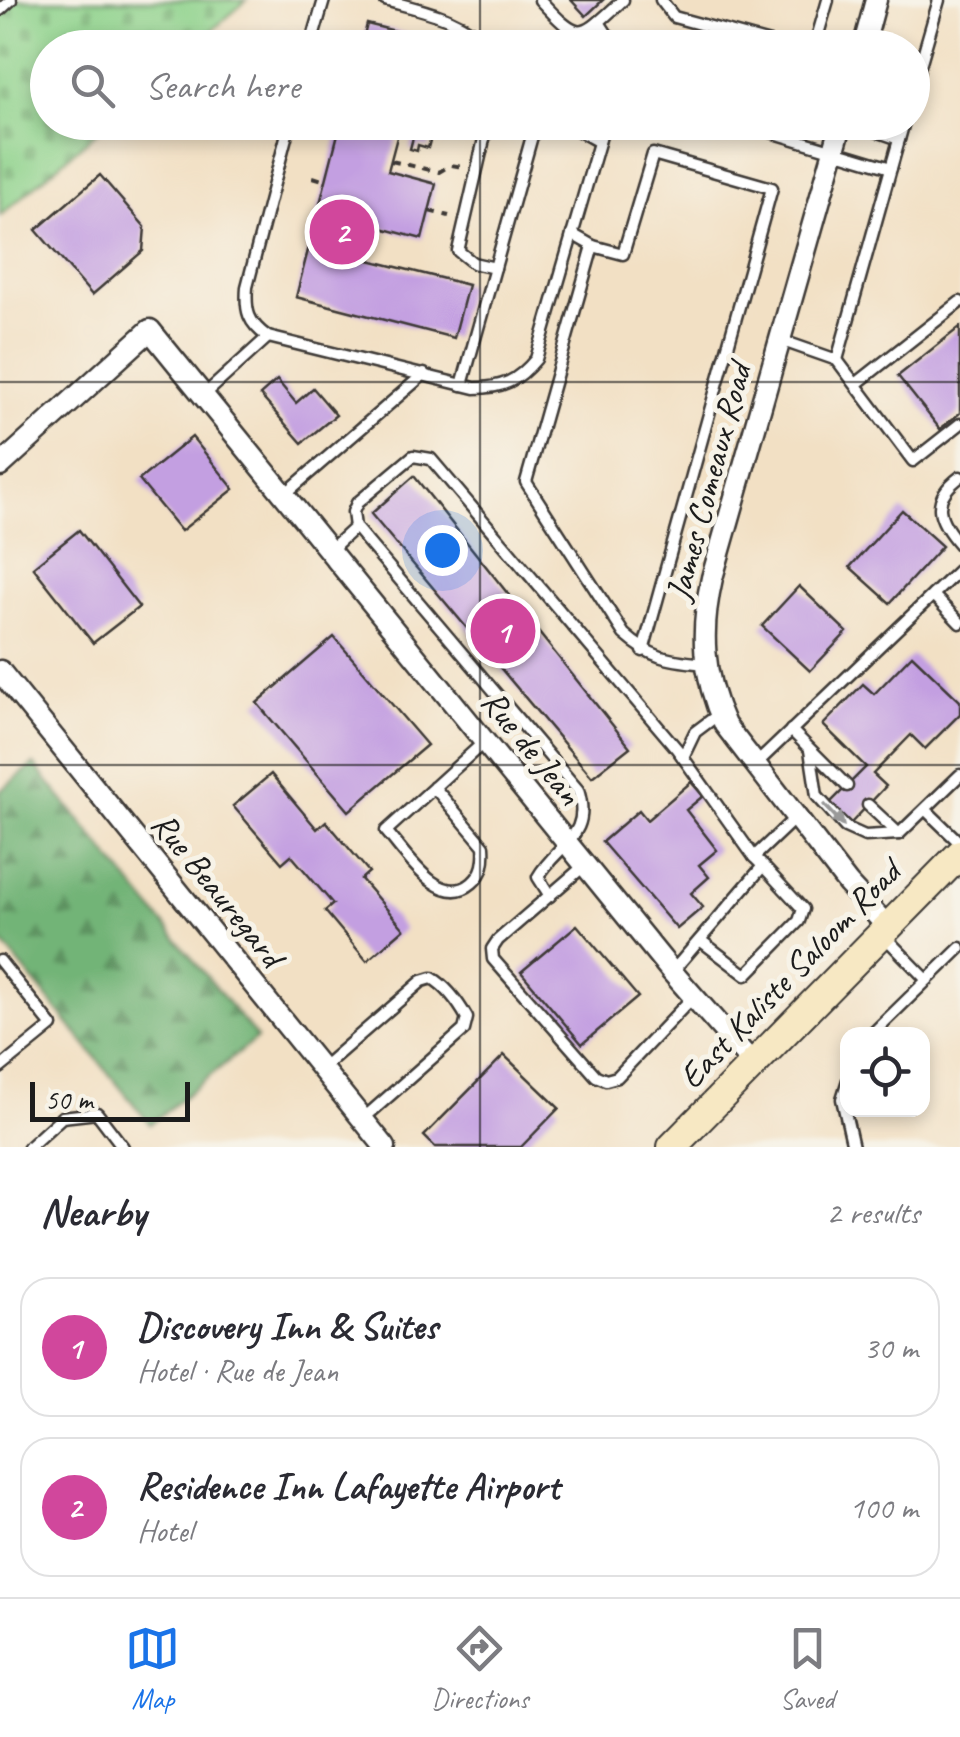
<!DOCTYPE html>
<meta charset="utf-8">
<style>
body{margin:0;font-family:Caveat,sans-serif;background:#f7f7f7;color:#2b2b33}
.controls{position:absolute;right:30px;bottom:30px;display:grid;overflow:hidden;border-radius:20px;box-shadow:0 5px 15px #0003}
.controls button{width:90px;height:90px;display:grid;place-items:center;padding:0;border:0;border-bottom:2px solid #e1e1e2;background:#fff;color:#2b2b33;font:50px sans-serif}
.scale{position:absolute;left:30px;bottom:25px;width:160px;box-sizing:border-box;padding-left:10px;border:5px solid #1c1c1c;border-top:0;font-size:28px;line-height:35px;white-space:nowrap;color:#1c1c1c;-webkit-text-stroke:8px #f7f3e8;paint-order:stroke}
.you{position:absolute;left:442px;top:550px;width:35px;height:35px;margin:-25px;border:8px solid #fff;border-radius:50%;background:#1a73e8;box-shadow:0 0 0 15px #1a73e833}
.badge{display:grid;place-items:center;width:65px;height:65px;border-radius:50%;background:#1a73e8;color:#fff;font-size:32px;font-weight:700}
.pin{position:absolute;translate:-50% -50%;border:5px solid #fff;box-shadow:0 2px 10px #0006}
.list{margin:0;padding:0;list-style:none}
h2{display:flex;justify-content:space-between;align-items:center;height:130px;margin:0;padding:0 40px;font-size:42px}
h2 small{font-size:32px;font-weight:400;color:#7c7c81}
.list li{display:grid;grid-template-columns:65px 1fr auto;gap:30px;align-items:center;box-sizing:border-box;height:140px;margin:0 20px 20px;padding:0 20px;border:2px solid #e1e1e2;border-radius:30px}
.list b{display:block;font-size:38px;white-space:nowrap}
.list p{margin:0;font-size:32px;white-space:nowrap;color:#7c7c81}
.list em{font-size:32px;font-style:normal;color:#7c7c81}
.icon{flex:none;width:55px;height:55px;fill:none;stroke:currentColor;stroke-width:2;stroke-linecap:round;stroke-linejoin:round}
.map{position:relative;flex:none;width:960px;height:1147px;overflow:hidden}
.search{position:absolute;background:#fff;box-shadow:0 5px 15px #0003;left:30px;right:30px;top:30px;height:110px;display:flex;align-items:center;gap:25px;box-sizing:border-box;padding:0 35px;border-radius:55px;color:#7c7c81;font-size:38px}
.sheet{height:450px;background:#fff}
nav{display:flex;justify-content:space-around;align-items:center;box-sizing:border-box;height:140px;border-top:2px solid #e1e1e2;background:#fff;font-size:28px;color:#7c7c81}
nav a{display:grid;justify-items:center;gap:5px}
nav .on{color:#1a73e8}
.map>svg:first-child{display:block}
.forest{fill:url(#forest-firs);stroke:#47684a;stroke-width:2.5}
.cemetery{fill:url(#cemetery-stones);stroke:#547754;stroke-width:2.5}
.building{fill:#c39fe1}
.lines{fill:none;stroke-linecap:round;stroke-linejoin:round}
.lane-casing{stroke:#3c3935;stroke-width:15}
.street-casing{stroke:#3c3935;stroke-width:25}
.secondary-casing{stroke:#3c3935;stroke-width:32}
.path{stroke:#3c3935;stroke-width:4;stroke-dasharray:8 8;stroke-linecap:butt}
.lane{stroke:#fff;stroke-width:10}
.street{stroke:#fff;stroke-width:20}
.secondary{stroke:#f7e8c3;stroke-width:28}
.oneway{fill:#999}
.grid{fill:none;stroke:#1c1c1c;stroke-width:2.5;stroke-opacity:0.55}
.labels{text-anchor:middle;stroke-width:10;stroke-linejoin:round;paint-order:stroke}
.street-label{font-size:35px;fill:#1c1c1c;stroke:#f7f3e8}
</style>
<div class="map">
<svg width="960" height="1147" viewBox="0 0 960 1147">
<defs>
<pattern id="forest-firs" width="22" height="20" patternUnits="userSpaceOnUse" patternTransform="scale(2.5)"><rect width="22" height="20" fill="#72b477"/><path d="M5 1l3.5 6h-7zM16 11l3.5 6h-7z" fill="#5d9261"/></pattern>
<pattern id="cemetery-stones" width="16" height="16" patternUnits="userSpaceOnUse" patternTransform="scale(2.5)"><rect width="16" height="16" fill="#8dd28b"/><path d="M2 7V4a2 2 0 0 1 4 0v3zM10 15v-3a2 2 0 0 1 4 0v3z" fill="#79b477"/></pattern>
</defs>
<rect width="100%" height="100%" fill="#f7f3e8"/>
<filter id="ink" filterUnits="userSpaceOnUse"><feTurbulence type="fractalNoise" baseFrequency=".01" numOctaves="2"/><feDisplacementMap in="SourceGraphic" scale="20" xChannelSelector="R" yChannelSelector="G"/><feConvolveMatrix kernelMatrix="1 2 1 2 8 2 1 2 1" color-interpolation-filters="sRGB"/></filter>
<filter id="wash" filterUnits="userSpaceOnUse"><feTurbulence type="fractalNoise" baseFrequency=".0048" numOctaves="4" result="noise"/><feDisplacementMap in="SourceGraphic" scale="40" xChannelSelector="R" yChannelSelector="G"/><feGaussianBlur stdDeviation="2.25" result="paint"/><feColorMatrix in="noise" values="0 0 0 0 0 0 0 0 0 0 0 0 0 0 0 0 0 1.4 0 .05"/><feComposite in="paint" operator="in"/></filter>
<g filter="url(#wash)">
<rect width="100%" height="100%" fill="#f2e0c4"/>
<path class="forest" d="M34,764L257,1038L150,1124L0,940V791Z"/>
<path class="cemetery" d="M0,0H247L193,47L48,48V122L107,123L0,216Z"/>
<g id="blocks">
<g class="building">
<path d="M571,0H603L586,16Z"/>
<path d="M367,24L423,38L420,48H361Z"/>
<path d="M341,122H401L388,171L436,184L422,239L374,226L365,259L468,285L454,338L296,297Z"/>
<path d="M417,122H435L428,148L418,145L417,151L410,149Z"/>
<path d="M100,175L145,227L143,251L92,295L36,230Z"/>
<path d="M960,327V413L940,429L898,376Z"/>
<path d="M277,380L296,403L313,388L336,415L302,443L260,395Z"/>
<path d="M192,437L234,489L181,531L139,480Z"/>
<path d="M414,476L630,747L592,777L371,514Z"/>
<path d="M902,510L942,546L890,603L850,567Z"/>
<path d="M79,530L139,607L93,643L33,567Z"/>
<path d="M799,586L847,632L810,671L762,626Z"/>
<path d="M334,637L427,745L349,811L257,703Z"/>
<path d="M912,655L960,701V714L925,749L911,735L873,774L886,786L851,823L830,803L866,767L823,725L863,684L874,694Z"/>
<path d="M271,774L317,829L326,821L369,872L361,879L404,929L367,961L325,911L333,904L291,855L282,863L233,806Z"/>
<path d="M691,782L703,796L686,810L717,850L699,865L709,877L691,893L703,907L677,929L602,842L639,810L647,820Z"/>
<path d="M577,925L638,997L582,1044L521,972Z"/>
<path d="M504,1055L559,1108L521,1147H435L424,1136Z"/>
</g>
</g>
</g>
<g filter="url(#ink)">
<use href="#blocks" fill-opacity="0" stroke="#3c3935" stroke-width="2.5"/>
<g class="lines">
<g class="lane-casing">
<g id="lane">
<path d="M385,0C424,11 462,17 490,48"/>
<path d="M540,0C582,45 580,39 623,0"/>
<path d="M661,0L674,17L788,48"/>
<path d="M0,10L11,0"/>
<path d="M599,22L616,48"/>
<path d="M310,48L324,0"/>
<path d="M814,48L828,0"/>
<path d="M912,93L939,0"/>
<path d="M290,122L247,287C245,311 248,323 268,337L475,388C502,388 518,381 536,359L605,122"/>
<path d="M488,122L458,251L473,263L495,268"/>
<path d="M563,122L599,142"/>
<path d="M738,122L891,168"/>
<path d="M850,122L899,139"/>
<path d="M572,234L593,246L526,482L624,634C652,659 668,660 705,664"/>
<path d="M593,246L623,254L653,154L772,188L643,651"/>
<path d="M780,340L837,360L913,461L960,424"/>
<path d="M837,360L904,122"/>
<path d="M856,384L960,302"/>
<path d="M462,385L536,122"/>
<path d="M203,396L268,337"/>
<path d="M960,477C929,500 938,520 960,545"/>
<path d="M285,494L424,374"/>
<path d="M355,527L578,790C593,837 557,844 538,877L550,896"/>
<path d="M330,550L355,527L353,512L357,503L413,456L431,459L677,749L754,857"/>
<path d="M933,595L960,623"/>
<path d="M791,730L847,786"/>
<path d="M810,750L817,796L845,827L865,836L899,834L960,775"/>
<path d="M683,757L695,732L719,714"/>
<path d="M755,765L960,569"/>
<path d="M434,787L484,846C485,860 484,873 472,883C440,910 405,852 386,831L484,742"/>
<path d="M868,805L899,834"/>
<path d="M926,810L960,843"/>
<path d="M585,865L498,940L492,949L493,959L596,1076L606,1080L617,1077L693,997"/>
<path d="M885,937L926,979"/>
<path d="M700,940L746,975L799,921L803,909L763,866"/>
<path d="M0,961L52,1026L0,1068"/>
<path d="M672,972L763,866L754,857L795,818"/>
<path d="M872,1034L960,948"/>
<path d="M322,1068L422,981L432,978C447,987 458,1002 467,1018L464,1030L363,1119"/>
<path d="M848,1080L842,1099L853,1147"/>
<path d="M29,1147L62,1117L97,1113L123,1147"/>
</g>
</g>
<g class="street-casing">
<g id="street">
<path d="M863,48L876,0"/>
<path d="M842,122L712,578C700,630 702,675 725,725L848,884L887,926"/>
<path d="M0,466L150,330L672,972L753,1064"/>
<path d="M0,671L385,1147"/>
</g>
</g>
<g class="secondary-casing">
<path id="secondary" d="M672,1147L960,854"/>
</g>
<g class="path">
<path d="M391,161L439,172L451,165L462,167"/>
<path d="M313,177L326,181"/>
<path d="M429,211L449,216"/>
</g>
<use href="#lane" class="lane"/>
<use href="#street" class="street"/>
<use href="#secondary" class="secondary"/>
</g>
<defs><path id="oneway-solid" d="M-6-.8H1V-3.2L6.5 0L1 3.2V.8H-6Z" transform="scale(2.5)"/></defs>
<use class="oneway" href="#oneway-solid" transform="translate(834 815) rotate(47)"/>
</g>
<path class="grid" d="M480,0V48M480,122V1147M0,382H960M0,765H960"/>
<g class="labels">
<g class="street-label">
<text transform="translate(708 482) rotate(-75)" y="12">James Comeaux Road</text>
<text transform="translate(532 747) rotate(51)" y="12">Rue de Jean</text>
<text transform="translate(218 889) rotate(51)" y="12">Rue Beauregard</text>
<text transform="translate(789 974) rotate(-46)" y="12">East Kaliste Saloom Road</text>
</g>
</g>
</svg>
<div class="controls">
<button><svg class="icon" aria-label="locate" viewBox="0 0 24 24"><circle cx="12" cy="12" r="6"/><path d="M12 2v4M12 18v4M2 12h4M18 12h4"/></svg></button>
</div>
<div class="scale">50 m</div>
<div class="you"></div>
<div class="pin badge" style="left:503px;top:631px;background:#d1479c">1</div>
<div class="pin badge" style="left:342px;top:232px;background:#d1479c">2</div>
<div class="search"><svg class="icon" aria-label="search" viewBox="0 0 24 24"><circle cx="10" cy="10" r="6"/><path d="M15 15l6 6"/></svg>Search here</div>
</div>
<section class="sheet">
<h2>Nearby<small>2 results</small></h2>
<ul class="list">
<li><span class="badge" style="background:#d1479c">1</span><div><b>Discovery Inn &amp; Suites</b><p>Hotel · Rue de Jean</p></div><em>30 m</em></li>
<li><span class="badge" style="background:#d1479c">2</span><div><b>Residence Inn Lafayette Airport</b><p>Hotel</p></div><em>100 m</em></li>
</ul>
</section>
<nav>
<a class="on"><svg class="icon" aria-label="map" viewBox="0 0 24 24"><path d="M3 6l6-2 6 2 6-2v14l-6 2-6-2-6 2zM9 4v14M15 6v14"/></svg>Map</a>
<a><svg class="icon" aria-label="directions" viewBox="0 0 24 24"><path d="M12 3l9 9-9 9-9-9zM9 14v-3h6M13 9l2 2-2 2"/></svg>Directions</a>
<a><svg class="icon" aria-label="saved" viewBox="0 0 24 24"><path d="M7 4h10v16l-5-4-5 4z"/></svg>Saved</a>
</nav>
